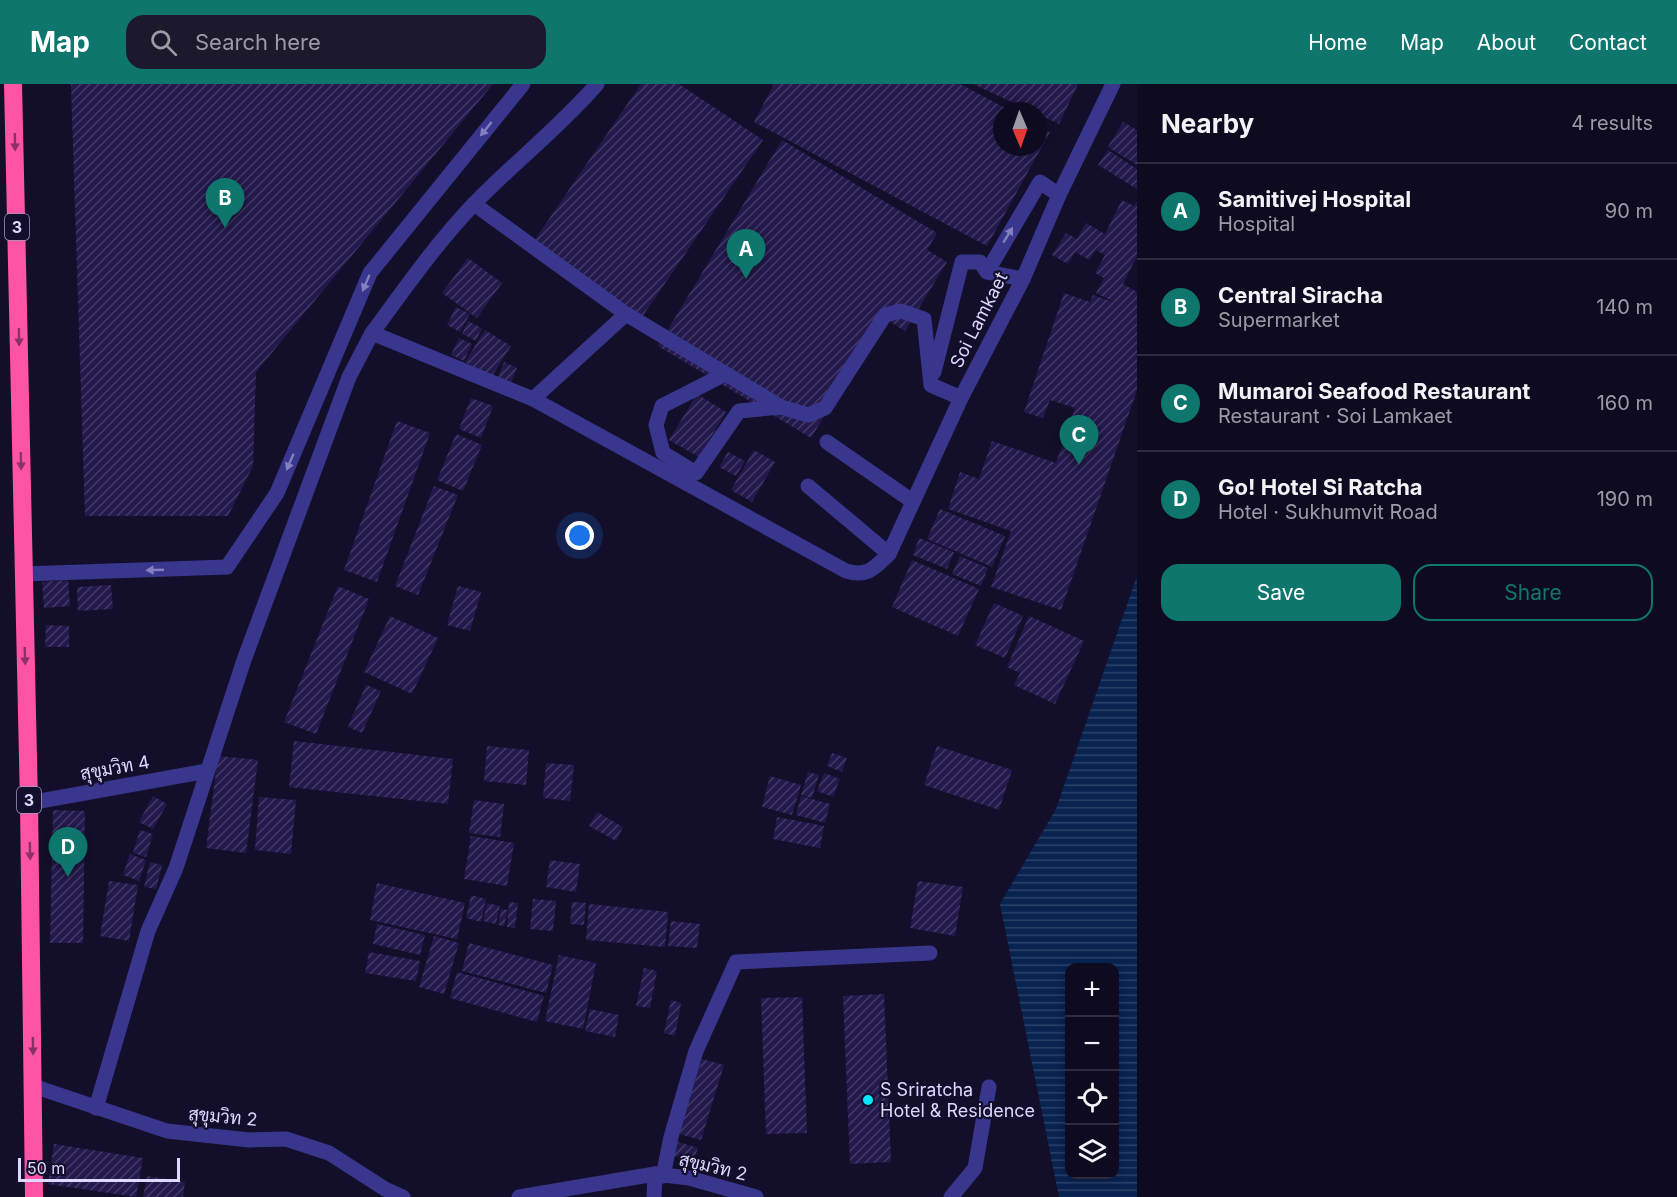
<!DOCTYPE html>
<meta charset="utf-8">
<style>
body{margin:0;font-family:Inter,Sarabun,sans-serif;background:#1c192d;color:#f1f3f6}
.controls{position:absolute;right:18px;bottom:18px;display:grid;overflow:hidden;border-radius:12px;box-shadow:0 3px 9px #0003}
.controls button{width:54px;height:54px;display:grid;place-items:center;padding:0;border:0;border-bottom:2px solid #2e2b3e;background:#0e0b20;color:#f1f3f6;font:30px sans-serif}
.compass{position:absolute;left:993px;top:18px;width:54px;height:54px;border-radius:50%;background:#0e0b20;box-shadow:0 3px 9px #0003;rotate:178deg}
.scale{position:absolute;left:18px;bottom:15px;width:162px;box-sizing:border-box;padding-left:6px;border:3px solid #ddd8ff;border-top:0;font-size:16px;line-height:21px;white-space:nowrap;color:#ddd8ff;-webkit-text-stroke:4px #130f2b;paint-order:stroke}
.you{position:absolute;left:580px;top:452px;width:21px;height:21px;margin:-15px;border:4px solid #fff;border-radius:50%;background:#1a73e8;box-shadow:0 0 0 9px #1a73e833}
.badge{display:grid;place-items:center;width:39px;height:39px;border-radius:50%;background:#0f766e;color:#fff;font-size:20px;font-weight:700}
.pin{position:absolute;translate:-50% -50px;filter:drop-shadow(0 2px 3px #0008)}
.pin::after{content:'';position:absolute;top:32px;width:21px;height:18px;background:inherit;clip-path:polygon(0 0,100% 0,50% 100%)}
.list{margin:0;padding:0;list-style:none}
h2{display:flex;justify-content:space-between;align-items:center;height:78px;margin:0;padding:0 24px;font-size:26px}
h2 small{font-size:20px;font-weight:400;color:#9b9ba5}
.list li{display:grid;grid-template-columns:39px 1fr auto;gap:18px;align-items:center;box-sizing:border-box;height:96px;padding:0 24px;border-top:2px solid #2e2b3e}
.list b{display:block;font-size:22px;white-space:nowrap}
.list p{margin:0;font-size:20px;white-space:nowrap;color:#9b9ba5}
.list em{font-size:20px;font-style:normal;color:#9b9ba5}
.actions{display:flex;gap:12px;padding:18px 24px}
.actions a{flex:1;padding:14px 0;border:2px solid #0f766e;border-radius:18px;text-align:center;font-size:21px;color:#0f766e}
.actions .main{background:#0f766e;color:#fff}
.icon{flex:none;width:33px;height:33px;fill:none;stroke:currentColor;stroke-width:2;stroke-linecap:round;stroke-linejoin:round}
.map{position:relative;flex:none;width:1137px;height:1113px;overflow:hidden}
header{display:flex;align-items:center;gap:36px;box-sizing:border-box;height:84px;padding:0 30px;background:#0f766e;color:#fff}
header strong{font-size:28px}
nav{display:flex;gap:33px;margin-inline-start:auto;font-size:21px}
.search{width:420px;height:54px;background:#1c192d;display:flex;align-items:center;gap:15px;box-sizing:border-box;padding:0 21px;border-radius:18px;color:#9b9ba5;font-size:22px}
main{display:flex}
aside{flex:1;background:#0e0b20}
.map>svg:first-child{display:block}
.water{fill:url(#water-rules);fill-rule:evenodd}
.building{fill:url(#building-hatch)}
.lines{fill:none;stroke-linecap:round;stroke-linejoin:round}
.minor{stroke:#39368d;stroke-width:15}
.highway{stroke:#ff53a6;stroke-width:18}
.oneway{fill:#837fc0}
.oneway2{fill:#893168}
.poi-dot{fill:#04e7ff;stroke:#130f2b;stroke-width:2}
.labels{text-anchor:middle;stroke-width:4.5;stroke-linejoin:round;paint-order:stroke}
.shield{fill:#130f2b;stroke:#a09cbf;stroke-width:1.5}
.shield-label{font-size:16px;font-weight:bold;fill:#ddd8ff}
.street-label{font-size:18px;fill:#ddd8ff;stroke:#130f2b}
.poi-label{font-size:18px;fill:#ddd8ff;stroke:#130f2b;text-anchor:start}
</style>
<header>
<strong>Map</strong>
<div class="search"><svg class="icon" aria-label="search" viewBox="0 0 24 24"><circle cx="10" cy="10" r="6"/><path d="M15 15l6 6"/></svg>Search here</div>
<nav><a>Home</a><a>Map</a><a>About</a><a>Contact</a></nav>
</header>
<main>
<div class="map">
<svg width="1137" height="1113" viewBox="0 0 1137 1113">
<defs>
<pattern id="water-rules" width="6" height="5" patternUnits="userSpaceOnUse" patternTransform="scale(1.5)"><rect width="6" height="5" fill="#082350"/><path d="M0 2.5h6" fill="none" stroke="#2c426a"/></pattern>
<pattern id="building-hatch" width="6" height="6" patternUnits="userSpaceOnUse" patternTransform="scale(1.5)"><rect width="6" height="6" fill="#24194d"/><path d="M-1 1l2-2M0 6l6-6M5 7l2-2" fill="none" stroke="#433a68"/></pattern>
</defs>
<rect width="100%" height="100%" fill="#130f2b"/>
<path class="water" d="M1137,492V1113H1059L1000,820L1056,725ZM1070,884H1114V1090H1070Z"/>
<g class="building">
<path d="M71,0H493L256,288L253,382L228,432H85Z"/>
<path d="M641,0H679L763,56L642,233L532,160Z"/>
<path d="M774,0H960L1011,27H1002V63H1038V42L1050,48L987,162L754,38Z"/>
<path d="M973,0H1078L1059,40L1038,30V27H1031Z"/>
<path d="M1123,38L1137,46V81L1108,63Z"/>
<path d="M782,56L937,149L927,166L947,178L905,247L884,234L811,354L658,262Z"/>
<path d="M1108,66L1137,85V105L1098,81Z"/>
<path d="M1122,116L1134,122L1137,117V172L1123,200L1137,208V306L1061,526L991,503L1011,447L948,425L960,388L979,395L992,357L1056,379L1075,324L1050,316L1043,334L1024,328L1064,209L1090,218L1093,211L1116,219L1096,209L1104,194L1095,189L1105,171L1096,166L1099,160L1089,176L1075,168L1068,180L1052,171L1066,149L1077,155L1086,139L1105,150Z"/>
<path d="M468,174L502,199L477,234L442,209Z"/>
<path d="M456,223L470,230L460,248L447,241Z"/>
<path d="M468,237L482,244L476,257L462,250Z"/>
<path d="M485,246L511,262L491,294L465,278Z"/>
<path d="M459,254L472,260L464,277L451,271Z"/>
<path d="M504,278L517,284L510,301L497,296Z"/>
<path d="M697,310L726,328L699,373L669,356Z"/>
<path d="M471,314L493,322L481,354L459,345Z"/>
<path d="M397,337L430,349L377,498L344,486Z"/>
<path d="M456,350L482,361L463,407L437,396Z"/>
<path d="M754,366L775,378L752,418L731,406Z"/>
<path d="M728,368L745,377L736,392L719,383Z"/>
<path d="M434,402L458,411L418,511L395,502Z"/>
<path d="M940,425L1005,452L992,483L927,455Z"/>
<path d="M919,454L954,468L947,485L913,471Z"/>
<path d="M960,472L988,484L981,502L952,490Z"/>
<path d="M912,476L979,505L958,552L892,523Z"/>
<path d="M68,496L70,522L44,524L42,498Z"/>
<path d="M111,501L113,525L78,527L77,503Z"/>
<path d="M338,502L369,515L316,650L284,638Z"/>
<path d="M458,502L481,508L470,547L447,541Z"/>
<path d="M994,519L1023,532L1005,574L975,561Z"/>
<path d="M390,532L438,554L412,610L364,588Z"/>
<path d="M1029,532L1084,557L1055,620L1014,601L1020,589L1007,583Z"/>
<path d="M46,541L69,542V563H45Z"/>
<path d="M366,601L381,607L362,649L348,643Z"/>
<path d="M294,657L453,675L448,720L289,703Z"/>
<path d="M487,662L529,666L526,701L484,697Z"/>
<path d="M937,662L1012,686L999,726L924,701Z"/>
<path d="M832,669L847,674L842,688L827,682Z"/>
<path d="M218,672L258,676L246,769L206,764Z"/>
<path d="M546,679L574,681L570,717L543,714Z"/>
<path d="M808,688L819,691L812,714L801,711Z"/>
<path d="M824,689L840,695L833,713L817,707Z"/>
<path d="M770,692L801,701L792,731L762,723Z"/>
<path d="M153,712L167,720L153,745L139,738Z"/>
<path d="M801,712L830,720L825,739L796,731Z"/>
<path d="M259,713L296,716L291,770L255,766Z"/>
<path d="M474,716L504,720L500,753L469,749Z"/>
<path d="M53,726L85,727L83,859H50Z"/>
<path d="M597,728L623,743L616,757L589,742Z"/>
<path d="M777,733L824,742L820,764L773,755Z"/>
<path d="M140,746L153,750L146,773L133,769Z"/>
<path d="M471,752L514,759L507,802L464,795Z"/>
<path d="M130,770L146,776L139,797L123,791Z"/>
<path d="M550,776L580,780L576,808L546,803Z"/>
<path d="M150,778L162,781L156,805L144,803Z"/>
<path d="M109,797L138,801L129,857L100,852Z"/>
<path d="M918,797L963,803L955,852L910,844Z"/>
<path d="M377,799L465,819L457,855L370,836Z"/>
<path d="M471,811L486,815L481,838L466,834Z"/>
<path d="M533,815L556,817L553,847L530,845Z"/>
<path d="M509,818L518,819L515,844L507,843Z"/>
<path d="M572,818L586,819L584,841L570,840Z"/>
<path d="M487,819L500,822L496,840L483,837Z"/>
<path d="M589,820L668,828L665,863L586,856Z"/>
<path d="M501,825L508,826L504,842L498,841Z"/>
<path d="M671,837L700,840L697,864L668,862Z"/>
<path d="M377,840L425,851L420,871L373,860Z"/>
<path d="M434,852L459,859L444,910L419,903Z"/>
<path d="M469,859L553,881L546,909L462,887Z"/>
<path d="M369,868L420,877L416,897L365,889Z"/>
<path d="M559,871L596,879L583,945L545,937Z"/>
<path d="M644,884L657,887L650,924L636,922Z"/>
<path d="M457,888L544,912L537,938L450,914Z"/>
<path d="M884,910L891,1078L850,1080L843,912Z"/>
<path d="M802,913L807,1049L766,1050L761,914Z"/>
<path d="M671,916L681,919L675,952L664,949Z"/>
<path d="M590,925L619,931L615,953L585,947Z"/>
<path d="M702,975L724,981L701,1056L679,1050Z"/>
<path d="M678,1058L698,1064L693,1078L674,1072Z"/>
<path d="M54,1060L143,1074L136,1113L48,1100Z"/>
<path d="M147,1092L185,1098L183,1113H143Z"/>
</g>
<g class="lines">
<g class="minor">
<path d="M474,120L626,230L781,323L808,331L825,324L885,231L901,227L924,235L931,301L961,314"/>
<path d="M1023,195L987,188L1040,98L1059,111"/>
<path d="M372,249C404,206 435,161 472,122C512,80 559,44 597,0"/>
<path d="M934,288L962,178H980L987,188"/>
<path d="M725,290L662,322L656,341L663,369L696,389L739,327L781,323"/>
<path d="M533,315L626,230"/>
<path d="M827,358L912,417"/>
<path d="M808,402L889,470"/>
<path d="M23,490L227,483L277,409L370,189L523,0"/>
<path d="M29,719L207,687"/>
<path d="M33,1002L167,1047L249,1056L286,1055L329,1069L385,1105L403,1113"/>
<path d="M96,1024L148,847L176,784L244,576L349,293L372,249L533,315L846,487C868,493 873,485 889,470L961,314L1023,195L1059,111L1113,0"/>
<path d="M663,1092L671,1053L696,967L736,878L930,869"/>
<path d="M519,1113L655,1090L689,1094L756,1113"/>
<path d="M654,1113L655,1090"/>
<path d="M951,1113L975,1084L989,1003"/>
</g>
<path class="highway" d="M13,0L29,719L34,1113"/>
</g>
<defs><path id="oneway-solid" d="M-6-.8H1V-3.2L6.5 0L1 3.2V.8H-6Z" transform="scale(1.5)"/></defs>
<g class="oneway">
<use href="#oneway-solid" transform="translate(486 45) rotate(129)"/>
<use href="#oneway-solid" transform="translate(1008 151) rotate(-59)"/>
<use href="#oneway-solid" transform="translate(366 199) rotate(113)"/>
<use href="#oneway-solid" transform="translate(290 378) rotate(113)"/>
<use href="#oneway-solid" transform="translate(155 486) rotate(178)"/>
</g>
<g class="oneway2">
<use href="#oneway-solid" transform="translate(15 58) rotate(89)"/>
<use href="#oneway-solid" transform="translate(19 253) rotate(89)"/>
<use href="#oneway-solid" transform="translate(21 377) rotate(89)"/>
<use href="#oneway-solid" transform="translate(25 572) rotate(88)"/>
<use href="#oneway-solid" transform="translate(30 767) rotate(89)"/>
<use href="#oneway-solid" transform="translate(33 962) rotate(89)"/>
</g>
<circle class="poi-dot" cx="868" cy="1016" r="6"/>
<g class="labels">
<g class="shield">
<rect x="5" y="130" width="24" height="26" rx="4.5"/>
<rect x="17" y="703" width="24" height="26" rx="4.5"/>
</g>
<g class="shield-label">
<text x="17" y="149">3</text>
<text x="29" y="722">3</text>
</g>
<g class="street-label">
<text transform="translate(979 236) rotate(-63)" y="6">Soi Lamkaet</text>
<text transform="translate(115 684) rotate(-10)" y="6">สุขุมวิท 4</text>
<text transform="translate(223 1033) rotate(5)" y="6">สุขุมวิท 2</text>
<text transform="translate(713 1083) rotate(13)" y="6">สุขุมวิท 2</text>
</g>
<g class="poi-label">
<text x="880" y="1012">S Sriratcha<tspan x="880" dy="21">Hotel &amp; Residence</tspan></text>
</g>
</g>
</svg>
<div class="controls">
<button>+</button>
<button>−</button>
<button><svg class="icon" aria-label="locate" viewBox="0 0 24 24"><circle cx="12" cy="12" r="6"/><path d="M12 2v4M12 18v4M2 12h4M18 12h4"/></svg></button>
<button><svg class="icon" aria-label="layers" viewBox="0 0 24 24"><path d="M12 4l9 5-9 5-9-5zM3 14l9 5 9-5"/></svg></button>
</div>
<svg class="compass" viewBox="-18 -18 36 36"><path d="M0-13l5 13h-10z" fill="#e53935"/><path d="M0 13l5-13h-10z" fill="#9b9ba5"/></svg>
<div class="scale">50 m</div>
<div class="you"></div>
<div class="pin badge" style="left:746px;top:195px">A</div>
<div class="pin badge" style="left:225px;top:144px">B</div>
<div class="pin badge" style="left:1079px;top:381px">C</div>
<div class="pin badge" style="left:68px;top:793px">D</div>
</div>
<aside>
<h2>Nearby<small>4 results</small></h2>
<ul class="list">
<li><span class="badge">A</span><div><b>Samitivej Hospital</b><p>Hospital</p></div><em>90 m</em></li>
<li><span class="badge">B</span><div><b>Central Siracha</b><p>Supermarket</p></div><em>140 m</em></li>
<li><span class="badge">C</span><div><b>Mumaroi Seafood Restaurant</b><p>Restaurant · Soi Lamkaet</p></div><em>160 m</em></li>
<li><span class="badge">D</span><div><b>Go! Hotel Si Ratcha</b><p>Hotel · Sukhumvit Road</p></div><em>190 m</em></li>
</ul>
<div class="actions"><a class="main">Save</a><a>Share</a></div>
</aside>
</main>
